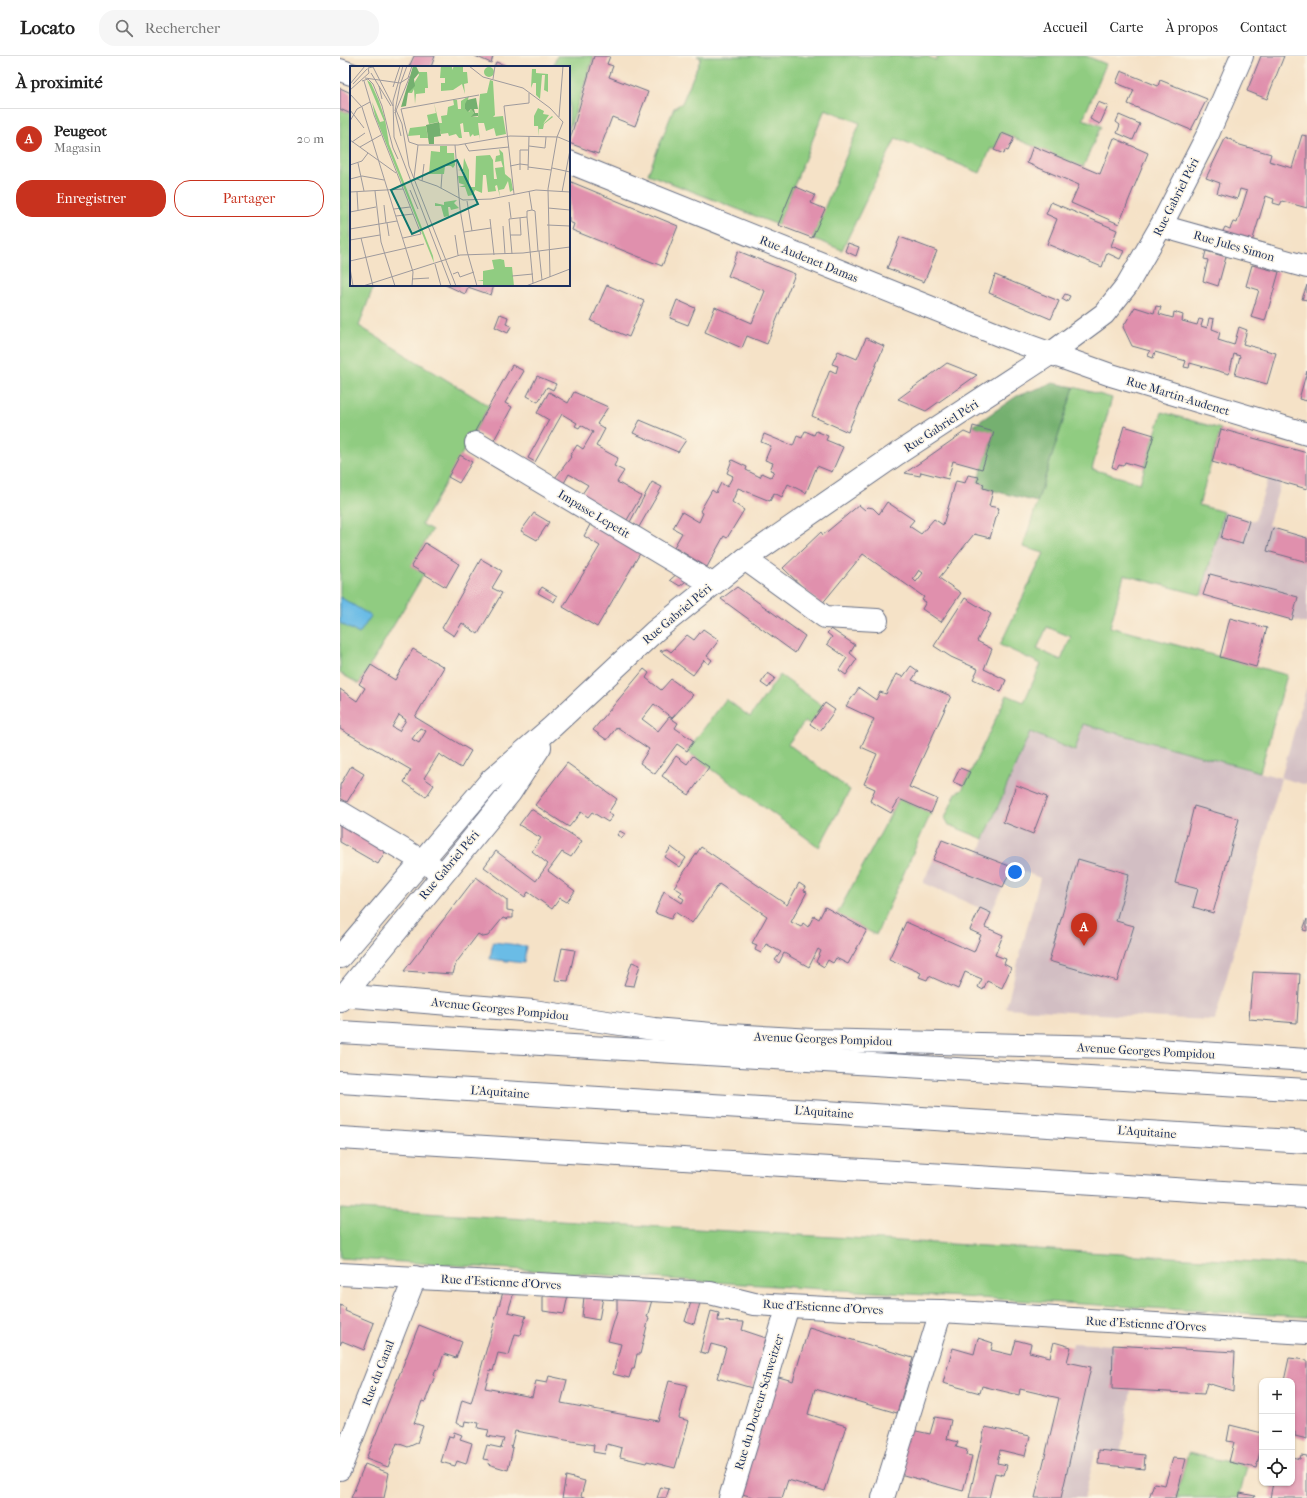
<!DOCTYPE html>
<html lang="fr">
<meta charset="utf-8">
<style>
body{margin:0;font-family:"IM FELL French Canon",serif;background:#f6f6f6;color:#222}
.controls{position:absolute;right:12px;bottom:12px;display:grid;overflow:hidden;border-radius:8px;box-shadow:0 1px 3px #0004}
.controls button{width:36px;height:36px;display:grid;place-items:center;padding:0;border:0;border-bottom:1px solid #e0e0e0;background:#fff;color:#222;font:20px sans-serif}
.you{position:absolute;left:675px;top:816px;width:14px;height:14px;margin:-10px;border:3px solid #fff;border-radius:50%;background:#1a73e8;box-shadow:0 0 0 6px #1a73e833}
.badge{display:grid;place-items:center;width:26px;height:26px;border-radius:50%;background:#c8321e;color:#fff;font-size:13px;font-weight:700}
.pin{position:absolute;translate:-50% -33px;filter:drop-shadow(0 1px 2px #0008)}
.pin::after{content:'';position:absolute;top:21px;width:14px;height:12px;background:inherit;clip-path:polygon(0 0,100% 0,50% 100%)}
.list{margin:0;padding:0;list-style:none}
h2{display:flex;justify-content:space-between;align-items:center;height:52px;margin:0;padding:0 16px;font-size:17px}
h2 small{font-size:13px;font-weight:400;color:#767676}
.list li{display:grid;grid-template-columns:26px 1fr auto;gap:12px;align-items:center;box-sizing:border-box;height:60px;padding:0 16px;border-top:1px solid #e0e0e0}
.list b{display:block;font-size:15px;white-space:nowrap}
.list p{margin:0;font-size:13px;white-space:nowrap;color:#767676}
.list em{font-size:13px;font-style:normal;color:#767676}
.actions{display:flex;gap:8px;padding:12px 16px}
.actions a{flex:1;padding:9px 0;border:1px solid #c8321e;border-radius:16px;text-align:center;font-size:14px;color:#c8321e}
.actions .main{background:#c8321e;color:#fff}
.icon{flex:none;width:22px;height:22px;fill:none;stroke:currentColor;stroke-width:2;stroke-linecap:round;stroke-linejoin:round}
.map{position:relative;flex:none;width:967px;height:1442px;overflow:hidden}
header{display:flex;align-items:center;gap:24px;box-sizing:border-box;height:56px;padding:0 20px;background:#fff;border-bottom:1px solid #e0e0e0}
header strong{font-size:19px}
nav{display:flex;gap:22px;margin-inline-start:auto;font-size:14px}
.search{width:280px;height:36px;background:#f6f6f6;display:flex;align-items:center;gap:10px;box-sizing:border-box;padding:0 14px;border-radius:16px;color:#767676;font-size:15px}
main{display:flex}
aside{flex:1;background:#fff}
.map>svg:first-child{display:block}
.industrial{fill:#d2bec3}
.green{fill:#90cc81;stroke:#567e70;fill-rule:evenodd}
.forest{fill:#74b06f;stroke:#487066}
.water{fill:#6abce6;stroke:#4276a2}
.building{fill:#e090ad;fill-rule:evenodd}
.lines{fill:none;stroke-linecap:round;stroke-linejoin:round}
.minor-casing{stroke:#676e83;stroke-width:24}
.major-casing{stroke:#676e83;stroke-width:24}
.highway-casing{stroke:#676e83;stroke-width:24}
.minor{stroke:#fff;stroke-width:22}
.major{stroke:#fff;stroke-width:22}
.highway{stroke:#fff;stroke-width:22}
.labels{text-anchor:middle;stroke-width:3;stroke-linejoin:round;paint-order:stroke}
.street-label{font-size:12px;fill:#1b2f5e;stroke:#fcf5e5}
.inset-road{fill:none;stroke:#9e9a9d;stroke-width:1}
.view{fill:#0f766e;fill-opacity:0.15;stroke:#0f766e;stroke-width:2}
.inset-edge{fill:none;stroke:#1b2f5e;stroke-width:2}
</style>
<header>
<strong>Locato</strong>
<div class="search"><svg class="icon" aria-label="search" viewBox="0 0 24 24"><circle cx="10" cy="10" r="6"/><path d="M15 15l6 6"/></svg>Rechercher</div>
<nav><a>Accueil</a><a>Carte</a><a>À propos</a><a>Contact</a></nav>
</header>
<main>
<aside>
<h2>À proximité<small></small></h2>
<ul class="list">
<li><span class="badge">A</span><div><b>Peugeot</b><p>Magasin</p></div><em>20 m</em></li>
</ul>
<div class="actions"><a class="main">Enregistrer</a><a>Partager</a></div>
</aside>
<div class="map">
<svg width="967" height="1442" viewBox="0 0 967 1442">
<rect width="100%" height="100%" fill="#fcf5e5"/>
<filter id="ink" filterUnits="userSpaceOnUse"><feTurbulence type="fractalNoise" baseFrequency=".025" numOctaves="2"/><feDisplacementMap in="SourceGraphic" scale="8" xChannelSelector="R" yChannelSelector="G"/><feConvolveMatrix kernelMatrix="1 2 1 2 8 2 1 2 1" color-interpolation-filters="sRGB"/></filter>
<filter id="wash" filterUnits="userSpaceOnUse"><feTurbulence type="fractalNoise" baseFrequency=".012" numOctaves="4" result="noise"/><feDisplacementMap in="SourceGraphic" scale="16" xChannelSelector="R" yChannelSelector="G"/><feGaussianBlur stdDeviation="0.9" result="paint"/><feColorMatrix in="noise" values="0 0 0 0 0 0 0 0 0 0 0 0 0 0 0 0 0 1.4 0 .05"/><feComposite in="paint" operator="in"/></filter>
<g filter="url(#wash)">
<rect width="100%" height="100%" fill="#f5e2c7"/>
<g class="industrial">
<path d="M928,422L941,426L928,469L967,480V568L861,539L884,456L915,465Z"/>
<path d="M967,630V729L941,722L875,964L823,962L666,952L700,822L672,811L651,857L583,827L602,784L638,798L690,675L735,695L742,668L941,722Z"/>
<path d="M732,1287L773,1289L772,1333L791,1334L781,1396L756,1394L744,1442H695Z"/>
</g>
<g class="green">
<path d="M217,0H254L229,74V11H213Z"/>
<path d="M357,0H586L596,4L597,0H746L766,8L743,63L761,70L743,111L662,77L654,94L651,92L640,117L556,82L502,194L472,182L520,67L485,53L438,169L308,118L334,52L342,47L361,2Z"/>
<path d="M0,53L11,58V229H34L19,270L149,350L82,468L92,474L72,510L84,518L19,628L0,617Z"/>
<path d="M734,331L772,342L752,413L800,427L822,356L881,373L859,449L884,456L861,539L784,519L770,571L947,619L920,716L743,668L735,695L690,676L644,783L609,769L605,762L616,737L622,734L667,639L684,646L701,608L660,589L704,497L683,491ZM707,571L731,581L721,604L697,593Z"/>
<path d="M440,619L483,650L470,668L465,665L448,688L510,734L479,791L347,695L386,643L410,661Z"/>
<path d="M559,743L591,757L536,879L497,858Z"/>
<path d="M0,1152L967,1209V1261L482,1233L0,1202Z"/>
<path d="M848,1397L907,1410L899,1442H836Z"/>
</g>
<path class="forest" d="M713,327L734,331L697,446L643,432L644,428L637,426L654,377L633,370L677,340Z"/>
<g class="water">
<path d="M0,541L31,560L19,578L0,567Z"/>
<path d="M153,886L186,890L184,907L150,903Z"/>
</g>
<g id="blocks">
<g class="building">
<path d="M74,0H95L91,11H69Z"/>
<path d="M135,0H153L151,7Z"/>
<path d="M254,0H270L267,8L273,10L269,21L308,36L295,70L272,61L258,98L229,87Z"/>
<path d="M921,0H944L927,43L907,35Z"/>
<path d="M156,6L169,11H154Z"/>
<path d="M781,15L818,30L820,24L867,43L851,74L788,48L794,34L776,27Z"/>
<path d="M0,32L11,37V58L0,53Z"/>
<path d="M758,46L768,50L760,68L750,63Z"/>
<path d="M779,59L800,68L793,84L777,77L780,69L776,66Z"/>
<path d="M662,77L674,82L668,95L665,94L664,98L654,94Z"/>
<path d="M962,79L967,80V152L942,145L940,149L933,147L934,143L926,140L912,186L882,177L885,171L890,173L893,166L897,167L907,135L900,133L897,143L877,137L880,127L866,122L886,81L900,89L931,98L929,105L952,112Z"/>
<path d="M774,82L808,97L779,168L731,147L739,129L687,107L693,90L760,118Z"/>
<path d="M229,125L338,170L322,210L232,174L234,168L229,166Z"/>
<path d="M454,130L475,139L471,147L485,153L472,182L438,169Z"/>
<path d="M711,146L777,174L771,190L784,195L780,203L767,197L762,211L707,188L717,163L706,158Z"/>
<path d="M560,181L597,195L584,226L547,212Z"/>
<path d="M508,187L519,191L516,200L505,195Z"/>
<path d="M398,195L455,218L427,288L407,280L402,292L365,276L375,251L412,267L425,235L388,220Z"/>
<path d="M866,195L886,201L878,230L863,225L868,204L864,203Z"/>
<path d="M912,209L939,216L925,265L911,261L919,234L906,230Z"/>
<path d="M655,219L719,245L711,263L649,237Z"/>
<path d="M106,229H154L151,239L128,231L125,238Z"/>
<path d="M267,229L304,245L289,281L251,265Z"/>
<path d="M967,229V244L962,243Z"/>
<path d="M725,238L730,240L727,246L722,243Z"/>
<path d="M337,244L355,252L348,269L330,262Z"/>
<path d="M816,250L821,251L819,258L833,262L834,256L843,259L842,265L857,269L859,263L863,264L861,270L867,272L869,262L874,263L872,273L880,276L878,284L894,289L899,271L907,274L903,288L936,297L927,328L895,319L900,300L894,298L889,318L850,307L849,312L844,311L846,305L815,296L813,302L808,300L810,295L792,290L783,271L795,251L814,257Z"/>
<path d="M160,258L168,261L166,268L171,270L168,277L155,271Z"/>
<path d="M526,282L544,290L508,376L472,360L490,314L496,317L498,310L492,308L498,295L517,303Z"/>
<path d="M607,307L637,319L586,355L558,343Z"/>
<path d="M172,309L184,315L165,347L172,351L153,386L135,375Z"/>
<path d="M967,315V345L959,343Z"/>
<path d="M197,320L216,328L213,334L207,331L198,346L187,340Z"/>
<path d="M209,336L228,347L234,336L268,351L257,368L265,373L256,390L278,402L274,410L284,415L277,426L301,440L287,464L242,438L248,429L229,418L224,427L215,422L231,401L230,400L237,389L243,393L253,376L241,369L239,372L235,370L237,367L222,358L195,406L188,402L209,364L197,357Z"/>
<path d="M300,364L338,380L346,384L338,396L293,377Z"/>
<path d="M633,370L654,376L642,413L613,405L608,423L581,416L580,420L565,417L624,376L631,379Z"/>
<path d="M784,370L814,379L804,412L785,406L783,410L779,409L777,413L772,411Z"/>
<path d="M881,373L967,397V433L872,406Z"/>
<path d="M465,375L474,379L476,375L488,380L486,384L503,391L492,416L477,410L466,437L448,428L442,441L434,437L430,445L398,432L392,446L404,454L387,482L384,480L367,511L334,491L342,477L333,472L342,456L359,466L363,457L360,455L372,434L376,437L381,427L387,431L393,420L387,417L392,404L407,411L406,414L420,421L422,417L431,421L434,415L430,414L433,407L425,404L431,390L421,386L424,378L453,390L457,380L462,382Z"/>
<path d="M120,399L132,406L119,427L108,421Z"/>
<path d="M628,419L639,421L637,426L644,428L643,432L653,435L649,450L659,452L650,482L634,478L599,522L621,537L601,566L582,553L586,546L582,544L584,541L523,498L481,549L443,512L481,476L483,479L519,449L525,454L528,451L533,452L539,458L547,446L574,464L569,470L581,478L594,463L603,469L616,425L625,427ZM579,514L583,517L576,526L573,523Z"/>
<path d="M312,426L322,431L299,471L290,466Z"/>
<path d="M194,457L209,466L197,484L181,475Z"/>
<path d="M887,458L909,465L902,488L881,482Z"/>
<path d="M252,465L302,494L257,571L223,551L260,490L244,480Z"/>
<path d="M933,472L967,482V506L927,495Z"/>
<path d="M85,487L119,508L106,531L71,510Z"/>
<path d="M141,503L162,515L152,532L162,537L138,578L122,567L114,580L102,572Z"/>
<path d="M339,516L350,522L340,530L330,524Z"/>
<path d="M870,518L958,541L952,564L863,539Z"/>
<path d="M202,531L217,540L214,546L198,537Z"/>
<path d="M397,531L465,580L455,597L381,543Z"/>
<path d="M625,542L651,558L637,585L652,593L644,613L666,624L661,636L633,623L638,613L611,601L594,590Z"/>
<path d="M890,562L927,572L916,611L880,601Z"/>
<path d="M363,573L379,584L367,600L372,604L369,608L364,604L353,619L320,595L327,593L331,596L347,579L354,584Z"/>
<path d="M491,573L515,589L510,597L517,603L506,619L499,614L507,602L487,588L492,581L487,577Z"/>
<path d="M73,593L104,611L75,661L131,695L121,712L99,698L84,722L94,729L86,741L64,726L71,714L0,673V633L17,645L25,632L19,628L31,609L55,624ZM59,659L66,664L59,675L52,671ZM80,672L86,675L79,687L72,683Z"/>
<path d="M571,610L578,615L572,624L611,640L569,731L597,743L591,757L559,743L551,757L530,745L535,733L524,728L537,698L521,691L534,663L506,650L519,632L536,644L540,636L546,638L556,618L563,621Z"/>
<path d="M304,613L309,617L306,622L321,634L331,623L353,639L332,662L314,648L302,663L318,675L329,661L338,667L335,672L354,685L347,695L337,688L315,718L300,707L309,693L277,671L267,684L253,674Z"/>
<path d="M428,617L435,622L428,632L421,627Z"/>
<path d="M485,647L495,654L480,675L470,668Z"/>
<path d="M336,700L347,708L353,700L369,711L349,739L322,720Z"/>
<path d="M227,707L277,743L268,757L273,760L268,766L252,756L248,761L241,756L229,771L195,749Z"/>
<path d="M11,710L24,718L7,746L0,742V729Z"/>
<path d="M620,712L630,716L623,730L613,726Z"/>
<path d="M676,729L707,741L693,778L663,766Z"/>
<path d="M854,750L899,763L873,857L853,851L858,833L835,827Z"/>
<path d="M191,753L242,785L231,801L222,796L208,815L235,835L227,846L220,842L212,853L188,836L185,841L144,811L156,795L196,825L208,808L192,795L201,782L179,769Z"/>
<path d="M0,761L49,789L38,808L0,786Z"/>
<path d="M280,775L285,778L282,782L277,779Z"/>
<path d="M602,784L672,811L663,831L593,804Z"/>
<path d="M331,791L346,802L340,811L325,801Z"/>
<path d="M361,791L447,849L459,827L465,831L464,835L467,836L451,866L461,871L463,867L468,871L474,860L479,863L485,851L527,874L508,908L496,902L493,907L488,904L484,911L476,906L481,895L478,893L469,911L444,897L439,907L435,904L441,896L426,888L421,897L415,894L417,889L412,887L427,860L379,828L352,867L335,856L331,863L315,857L324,835L342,847L344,843L339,840L342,836L334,831Z"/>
<path d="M738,803L789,818L776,865L794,870L777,925L709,905Z"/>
<path d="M136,821L167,844V854L173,855V862H167L168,864L163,862L148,880L143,881L138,878L116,907L113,918L64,915Z"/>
<path d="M640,852L651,857L645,871L663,879L655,899L666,903L664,908L671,912L662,932L647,925L643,934L638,931L642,923L625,916L618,933L589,920L587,924L579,921L581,917L549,903L566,866L634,896L641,879L630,874Z"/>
<path d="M967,863V875L963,874Z"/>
<path d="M222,892L235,894L228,925L215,924Z"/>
<path d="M292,906L300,909L294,930L284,929Z"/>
<path d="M913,916L960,918L957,967L909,963Z"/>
<path d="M163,1236H174L168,1256L186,1260L180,1279L175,1278L169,1299L158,1297L153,1315L150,1314L145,1332L192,1341L196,1325L207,1327L209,1320L227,1324L221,1347L318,1365L329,1325L347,1329L339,1362L349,1365L335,1412L307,1405L306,1407L280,1401L282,1392L267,1388L265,1398L253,1396L254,1389L175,1375L171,1391L173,1392L168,1414L148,1408L149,1404L143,1403L147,1389L161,1392L164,1383L147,1380L149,1374L138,1372L139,1367L125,1365L124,1370L116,1367L122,1344L131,1347Z"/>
<path d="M203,1237L228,1239L224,1258L203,1255Z"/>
<path d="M244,1240L263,1241L259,1264L242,1261Z"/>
<path d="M277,1242L312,1244L307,1261L309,1262L300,1298H297L294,1313H292L289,1322L273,1318L281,1288L268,1285L277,1256Z"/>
<path d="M351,1246L360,1247L354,1268L345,1265Z"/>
<path d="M0,1249L6,1252L5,1255L34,1267L24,1294L2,1285L0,1289Z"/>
<path d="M371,1255L379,1257L378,1265L404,1266L402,1274L426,1282L412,1332L377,1322L386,1292L371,1288L368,1298L360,1296Z"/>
<path d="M79,1269L122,1286L116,1302L104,1298L98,1314L96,1313L94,1319L95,1320L85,1346L82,1345L74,1367L83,1370L77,1387L68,1391L57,1387L48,1411L26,1403Z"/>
<path d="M469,1271L573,1302L557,1357L475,1333L468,1358L506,1370L485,1435L448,1424L442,1442H416L399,1437L435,1320L453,1325Z"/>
<path d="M638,1282L653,1287L651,1294L672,1299L676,1284L691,1288L689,1296L710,1301L714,1286L731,1291L727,1306L751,1311L721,1442H695L719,1342L680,1333L679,1339L642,1330L640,1337L603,1327L613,1292L634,1298Z"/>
<path d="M773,1289L895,1296L893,1335L867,1327L864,1338L772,1333Z"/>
<path d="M949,1302L967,1304V1383L955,1380V1376L952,1375V1325H944Z"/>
<path d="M595,1361L611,1364L607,1383L618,1386L616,1391L627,1394L626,1399L632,1400L623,1435L556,1417L567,1373L590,1378Z"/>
<path d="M890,1369L922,1377V1388L916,1412L889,1406L894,1386L887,1385Z"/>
<path d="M645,1371L690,1380L685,1400L660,1394L657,1407L667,1409L664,1419L655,1417L649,1442H629Z"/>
<path d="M114,1376L122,1379L120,1383L132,1387L126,1408L117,1405L115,1410L101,1406L109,1380L113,1381Z"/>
<path d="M759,1394L805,1399L804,1413L758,1408Z"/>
<path d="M961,1399L967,1400V1442H930L933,1427H952V1401L960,1403Z"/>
<path d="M833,1402L846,1403L836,1442H809L814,1427L825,1429Z"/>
<path d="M25,1408L49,1417L44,1442H11Z"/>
<path d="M226,1420L245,1425L241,1440L246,1442H222Z"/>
<path d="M321,1431L329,1433L326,1442H317Z"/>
<path d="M900,1437L915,1440L914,1442H899Z"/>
</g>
</g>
</g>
<g filter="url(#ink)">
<use href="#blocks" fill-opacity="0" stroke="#676e83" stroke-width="1"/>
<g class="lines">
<g class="minor-casing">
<g id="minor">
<path d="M0,14L11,18"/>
<path d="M229,106L664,281L771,319L967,378"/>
<path d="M821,170L967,211"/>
<path d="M136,387L372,528"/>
<path d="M405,503L485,561L537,564"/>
<path d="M0,756L94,812"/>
<path d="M0,901L151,724L212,671L315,575L405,503L557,398L710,298L764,258L787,229L821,170L867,80L902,0"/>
<path d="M0,944L170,737L200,691"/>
<path d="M0,1218L370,1237L414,1248L524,1254L601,1255L967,1277"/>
<path d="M0,1413L75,1221"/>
<path d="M390,1442L448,1250"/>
<path d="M543,1442L601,1255"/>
</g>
</g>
<g class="major-casing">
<g id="major">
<path d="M0,939L193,955L314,973L372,978L473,984L772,991L967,1004"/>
<path d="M0,976L967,1034"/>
</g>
</g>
<g class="highway-casing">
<g id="highway">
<path d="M0,1026L967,1086"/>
<path d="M0,1082L967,1141"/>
</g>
</g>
<use href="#minor" class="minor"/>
<use href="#major" class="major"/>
<use href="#highway" class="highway"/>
</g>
</g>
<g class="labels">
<g class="street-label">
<text transform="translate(836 141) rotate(-63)" y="4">Rue Gabriel Péri</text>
<text transform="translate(894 190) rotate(16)" y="4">Rue Jules Simon</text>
<text transform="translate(469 203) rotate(22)" y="4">Rue Audenet Damas</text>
<text transform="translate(838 340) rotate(17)" y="4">Rue Martin-Audenet</text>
<text transform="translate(601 370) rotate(-33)" y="4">Rue Gabriel Péri</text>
<text transform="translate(254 458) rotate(31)" y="4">Impasse Lepetit</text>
<text transform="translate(337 558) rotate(-40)" y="4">Rue Gabriel Péri</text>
<text transform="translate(109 809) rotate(-50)" y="4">Rue Gabriel Péri</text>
<text transform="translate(160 953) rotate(6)" y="4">Avenue Georges Pompidou</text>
<text transform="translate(483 983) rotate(2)" y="4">Avenue Georges Pompidou</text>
<text transform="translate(806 995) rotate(3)" y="4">Avenue Georges Pompidou</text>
<text transform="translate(160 1036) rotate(4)" y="4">L'Aquitaine</text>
<text transform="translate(484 1056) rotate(4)" y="4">L'Aquitaine</text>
<text transform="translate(807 1076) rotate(4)" y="4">L'Aquitaine</text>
<text transform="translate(161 1226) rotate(3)" y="4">Rue d'Estienne d'Orves</text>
<text transform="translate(483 1251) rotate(3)" y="4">Rue d'Estienne d'Orves</text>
<text transform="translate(806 1268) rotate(3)" y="4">Rue d'Estienne d'Orves</text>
<text transform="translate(38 1317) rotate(-69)" y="4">Rue du Canal</text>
<text transform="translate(419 1346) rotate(-73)" y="4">Rue du Docteur Schweitzer</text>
</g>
</g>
<g transform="translate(10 10)">
<rect width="220" height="220" fill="#f5e2c7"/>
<path d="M66,0L69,6H77L78,22H75V27L66,28L65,38L64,23L62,27H58L69,9ZM91,0H102V4L104,0L113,1V6H117L118,17L114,18L115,28L112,18L103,24L91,25V17H95V12H90ZM134 6a5 5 0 1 1 10 0a5 5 0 1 1-10 0ZM182,3H186V7L198,8V26L194,24L195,9H192L190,33L186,29V17H183L181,22ZM17,14L21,17L29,35L35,53L39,78L83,190L84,197L25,50L22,36L30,56L34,55ZM140,14L143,15L145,49L143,51L153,50L156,68L146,70L144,62L136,65L134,57H128L130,74L129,69L124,70L123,68L120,71L119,66H114L113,57L110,58L112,72H109L106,68L99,70L98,67L91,68L88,56L79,58L77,49L86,47L84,37L89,57H92L91,50L97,49L98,41L104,39L103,33L107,34L108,43H111V35L119,30L115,43L119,46L121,43L124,47L122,51H128L130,28L137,27ZM188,42L194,45L193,48L199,49L193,58L202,50L203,51L194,58L193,63H189V70L188,60H184V50ZM76,60L78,72H70V69L58,70L60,62ZM90,80H97V87H104L105,99L103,102L101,100H95L94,108H79L81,85L90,86ZM149,83L153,87L155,108L161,113L163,124L160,126L158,115L154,123L149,124L150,131L147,119L145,120L146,125L138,126L136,109H133L132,127L125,124L123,129L118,130L115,121H109L115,119L109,117L108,110H114V105L108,104L113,103L114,92L119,104V121H125L126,90L140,89L143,94L144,113H147L145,102L153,101L150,91L151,95L145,96L146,90L150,89ZM107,134L104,137L109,142L101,144L100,141H98L99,150L94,151L91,140H85V137L94,139V136ZM150,193L154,194L155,201H162L164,220H133V215L127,214H133V205L144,203L142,194Z" fill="#90cc81"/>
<path d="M63,0H66L69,7L64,13L65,20L58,27L56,40L51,41ZM126,32L128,43H124L125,47H128V50L121,51L124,47L121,43L118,46L115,43V38L117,34ZM89,56L91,70L84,71V78H79L76,59Z" fill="#74b06f"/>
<path class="inset-road" d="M53,0L43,35L44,71L101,220M119,0L133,11L173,22L200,42L213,56M19,7L18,2L23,1L43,40M21,7L41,40M15,12L50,17L58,12L62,0M143,13L145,0M12,15L18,13L23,18L32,40L43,82L48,93M14,15L24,49L71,168L53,172M0,18L15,0M3,18L17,3M29,20L32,33M43,21L50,0M0,24L19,7M0,28L12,41L63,206L62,220M129,29L51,43L59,76L68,79L64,112L87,120L113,134L141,133L186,124L220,126M0,44L14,62M46,44L52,58L59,100L106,220M45,45L50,19L57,0M45,46L51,70M45,47L60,10M209,51L213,0M0,55L7,43L20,36M0,74L46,107M2,76L15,67M115,78L119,85L159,81M68,79H108L160,70L208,71L220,76M105,79L110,143L117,185L127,220M179,80L195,82L196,71M10,81L31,69M8,97L14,125M0,99L12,95L18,87M160,100L170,98V84H178M178,101L201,104M202,102L220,106M170,104V98L178,99M178,104L179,70M0,113L12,110L34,114M72,115L74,98M91,122L92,108M60,124L68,143M25,125L31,176L45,220M179,125L182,144L185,145L188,185M0,126L53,123M7,126L8,144M212,126L220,84M164,128L154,40L179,37V27M117,135L122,165M159,136L161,152M34,139L36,157M198,142L220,144M44,143L60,141M0,146L26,141M46,150L63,148M177,151L183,217M140,153L144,189M37,157L39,170M197,159L220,160M153,160L155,188M0,163L47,155M114,166L141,162M105,169L108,189M160,169H171L170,152M11,172L23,220M0,174L30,169M189,185L192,214M162,188L159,153L177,151V145L182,144M0,195L74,178M85,198L91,220M0,202L3,220M103,208L108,206L110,211L124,206M162,210L183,208M200,211L198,123L207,71L213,56M62,213L79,212M13,220L110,189L173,187L220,181M176,220L220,203"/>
<path class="view" d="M107,94L128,138L62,168L41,124Z"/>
<rect width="220" height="220" class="inset-edge"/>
</g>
</svg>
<div class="controls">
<button>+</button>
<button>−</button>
<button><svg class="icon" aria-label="locate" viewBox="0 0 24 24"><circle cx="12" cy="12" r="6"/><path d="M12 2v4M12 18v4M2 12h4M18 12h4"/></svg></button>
</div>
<div class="you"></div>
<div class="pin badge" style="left:744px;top:890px">A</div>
</div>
</main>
